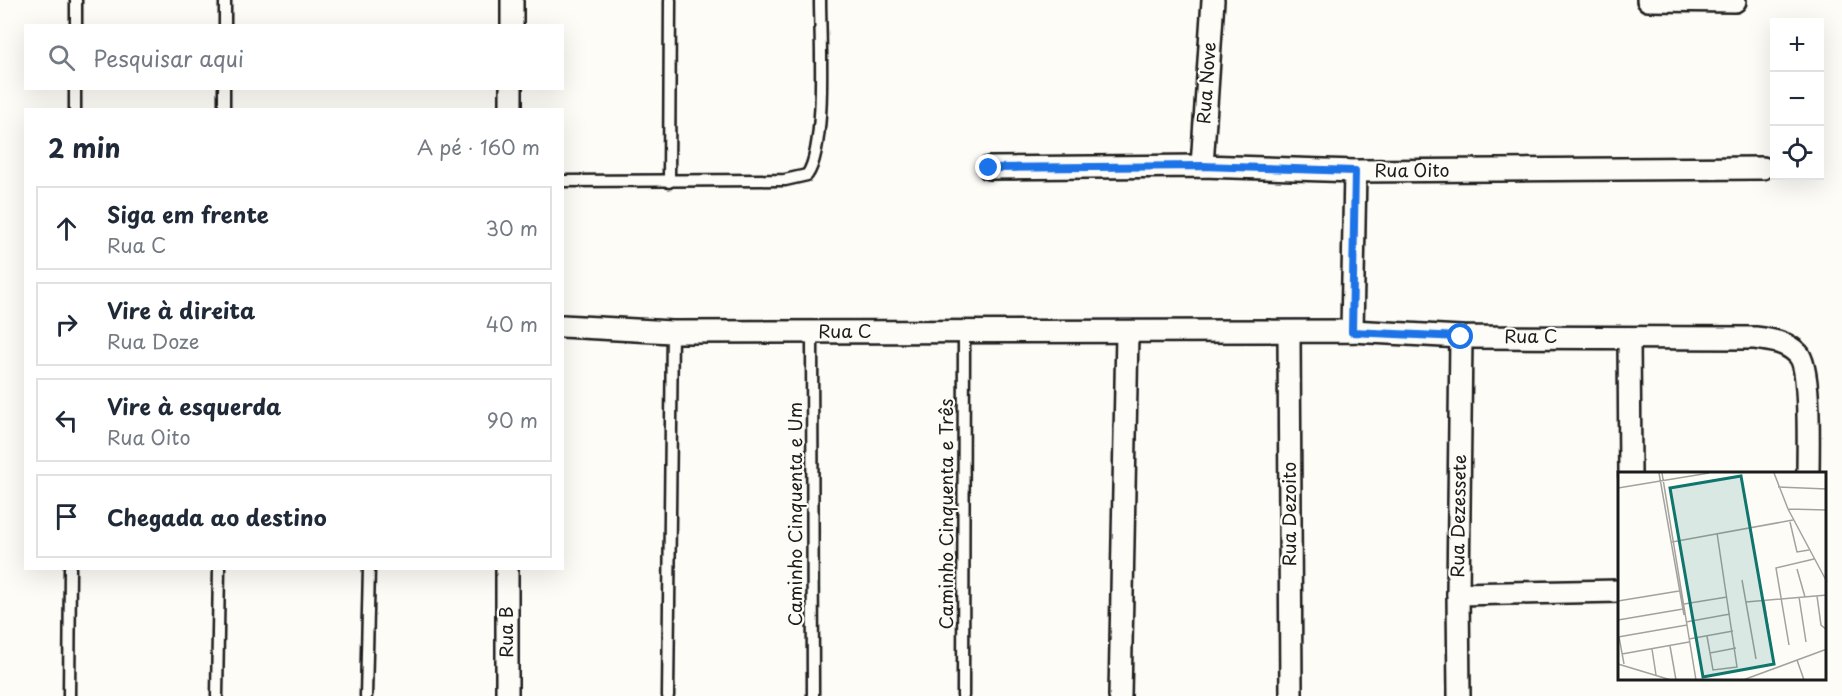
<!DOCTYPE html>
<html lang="pt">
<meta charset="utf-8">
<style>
body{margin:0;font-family:"Playpen Sans",sans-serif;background:#f6f6f7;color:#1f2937}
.controls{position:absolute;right:18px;top:18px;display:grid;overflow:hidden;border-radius:0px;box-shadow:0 6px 24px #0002}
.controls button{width:54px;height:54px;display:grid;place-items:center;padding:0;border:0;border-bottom:2px solid #e0e1e3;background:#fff;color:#1f2937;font:30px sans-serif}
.stop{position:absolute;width:18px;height:18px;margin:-14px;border:4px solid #1a73e8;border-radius:50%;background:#fff}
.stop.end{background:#1a73e8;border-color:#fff;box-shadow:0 2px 6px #0008}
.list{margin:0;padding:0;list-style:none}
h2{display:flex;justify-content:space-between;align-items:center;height:78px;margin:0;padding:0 24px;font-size:26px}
h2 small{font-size:20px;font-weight:400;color:#747a83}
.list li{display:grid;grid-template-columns:39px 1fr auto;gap:18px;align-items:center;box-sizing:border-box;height:84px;margin:0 12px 12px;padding:0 12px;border:2px solid #e0e1e3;border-radius:0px}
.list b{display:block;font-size:22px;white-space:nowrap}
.list p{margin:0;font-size:20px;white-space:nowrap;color:#747a83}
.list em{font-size:20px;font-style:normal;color:#747a83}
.icon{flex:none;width:33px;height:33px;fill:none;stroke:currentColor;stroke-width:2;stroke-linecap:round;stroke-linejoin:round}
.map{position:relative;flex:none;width:1842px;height:696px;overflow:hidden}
.search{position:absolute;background:#fff;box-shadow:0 6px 24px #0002;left:24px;top:24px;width:540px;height:66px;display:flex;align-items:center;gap:15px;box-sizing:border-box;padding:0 21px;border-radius:0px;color:#747a83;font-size:22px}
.panel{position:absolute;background:#fff;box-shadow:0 6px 24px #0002;left:24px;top:108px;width:540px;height:462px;border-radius:0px}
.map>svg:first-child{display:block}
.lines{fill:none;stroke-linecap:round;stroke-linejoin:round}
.service-casing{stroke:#1c1c1c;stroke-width:15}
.minor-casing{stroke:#1c1c1c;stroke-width:26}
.service{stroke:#fdfcf7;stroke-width:10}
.minor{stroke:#fdfcf7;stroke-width:21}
.route{stroke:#1a73e8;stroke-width:8}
.labels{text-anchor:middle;stroke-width:4.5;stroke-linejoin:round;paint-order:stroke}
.street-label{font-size:18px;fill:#1c1c1c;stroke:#fdfcf7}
.inset-road{fill:none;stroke:#a3a29f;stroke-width:1.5}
.view{fill:#0f766e;fill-opacity:0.15;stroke:#0f766e;stroke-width:3}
.inset-edge{fill:none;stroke:#1c1c1c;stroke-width:3}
</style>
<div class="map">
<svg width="1842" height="696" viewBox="0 0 1842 696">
<rect width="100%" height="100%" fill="#fdfcf7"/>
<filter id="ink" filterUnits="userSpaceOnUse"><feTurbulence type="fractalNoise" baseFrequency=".0167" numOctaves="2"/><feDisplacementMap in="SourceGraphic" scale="12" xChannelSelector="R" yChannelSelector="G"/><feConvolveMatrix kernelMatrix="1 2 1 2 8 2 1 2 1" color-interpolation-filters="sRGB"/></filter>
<g filter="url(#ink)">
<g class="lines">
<g class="service-casing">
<g id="service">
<path d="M76,26V0"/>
<path d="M225,26V0"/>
<path d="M75,110V88"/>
<path d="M224,110V88"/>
<path d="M562,181L785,180L807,175C827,147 820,37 820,0"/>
<path d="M669,182L670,0"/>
<path d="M812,332L813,696"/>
<path d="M69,696L70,568"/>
<path d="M217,696L219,568"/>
<path d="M366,696L369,568"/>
<path d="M668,696L672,332"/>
<path d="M963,696L964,332"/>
</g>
</g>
<g class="minor-casing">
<g id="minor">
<path d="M1648,0L1735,1"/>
<path d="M512,26V0"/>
<path d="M511,110V88"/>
<path d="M1202,166L1213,0"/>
<path d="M989,168L1202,166L1355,171L1763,168"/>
<path d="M562,326L672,332L1352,331L1461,337L1755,338C1771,340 1787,342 1798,354C1811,367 1808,452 1808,474"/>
<path d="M1352,331L1355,171"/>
<path d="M1289,333L1291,696"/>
<path d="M1629,338L1630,474"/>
<path d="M507,568V696"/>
<path d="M1458,594L1620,591"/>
<path d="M1120,696L1127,333"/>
<path d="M1459,696L1458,594L1461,337"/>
</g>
</g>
<use href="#service" class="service"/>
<use href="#minor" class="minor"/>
</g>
</g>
<g class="lines" filter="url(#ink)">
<path class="route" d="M989,168L1202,166L1355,171L1352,332L1461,337"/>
</g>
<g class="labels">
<g class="street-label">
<text transform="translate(1207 83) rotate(-86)" y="6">Rua Nove</text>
<text x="1412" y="177">Rua Oito</text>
<text x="845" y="338">Rua C</text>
<text x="1531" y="343">Rua C</text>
<text transform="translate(796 514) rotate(-90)" y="6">Caminho Cinquenta e Um</text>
<text transform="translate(947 514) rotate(-90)" y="6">Caminho Cinquenta e Três</text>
<text transform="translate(1290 514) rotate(-90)" y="6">Rua Dezoito</text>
<text transform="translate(1459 516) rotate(-89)" y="6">Rua Dezessete</text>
<text transform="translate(507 632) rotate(-90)" y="6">Rua B</text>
</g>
</g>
<g transform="translate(1618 472)">
<rect width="208" height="208" fill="#fdfcf7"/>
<path class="inset-road" d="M41,1L66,143M44,1L78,208M156,1L170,37L209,110M160,15L209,17M0,16L91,1M170,37L209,38M172,50L179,80L191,78M54,70L175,48M179,97L187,125M124,108L138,187M199,124L203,153L209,158M181,125L188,170M146,128L154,181M0,129L61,119M128,130L209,123M66,132L109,125M0,148L65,137M68,150L112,142M89,164L95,198L119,195L99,61M0,165L69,153M1,165L6,192M71,167L115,159M171,173L158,96L196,87M52,174L58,208M34,177L38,203M92,181L118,176M4,182L71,170M179,188L186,208M0,192L53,208M125,208L209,177"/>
<path class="view" d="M123,4L156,192L85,205L52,16Z"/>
<rect width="208" height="208" class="inset-edge"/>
</g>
</svg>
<div class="controls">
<button>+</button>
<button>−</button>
<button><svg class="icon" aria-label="locate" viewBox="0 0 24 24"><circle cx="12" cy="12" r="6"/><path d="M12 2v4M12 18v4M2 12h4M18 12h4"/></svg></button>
</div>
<div class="stop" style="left:1461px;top:337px"></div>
<div class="stop end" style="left:989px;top:168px"></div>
<div class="search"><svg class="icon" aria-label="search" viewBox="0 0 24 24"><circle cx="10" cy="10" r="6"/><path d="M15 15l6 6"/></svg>Pesquisar aqui</div>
<section class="panel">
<h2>2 min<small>A pé · 160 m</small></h2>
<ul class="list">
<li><svg class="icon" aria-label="ahead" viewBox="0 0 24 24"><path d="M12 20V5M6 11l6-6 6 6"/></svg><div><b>Siga em frente</b><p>Rua C</p></div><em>30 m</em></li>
<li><svg class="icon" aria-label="right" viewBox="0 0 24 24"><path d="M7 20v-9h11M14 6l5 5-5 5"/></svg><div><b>Vire à direita</b><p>Rua Doze</p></div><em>40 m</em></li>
<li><svg class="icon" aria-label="left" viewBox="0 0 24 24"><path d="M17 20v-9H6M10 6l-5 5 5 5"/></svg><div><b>Vire à esquerda</b><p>Rua Oito</p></div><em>90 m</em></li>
<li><svg class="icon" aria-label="arrive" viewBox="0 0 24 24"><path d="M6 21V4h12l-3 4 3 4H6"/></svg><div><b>Chegada ao destino</b></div></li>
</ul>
</section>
</div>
